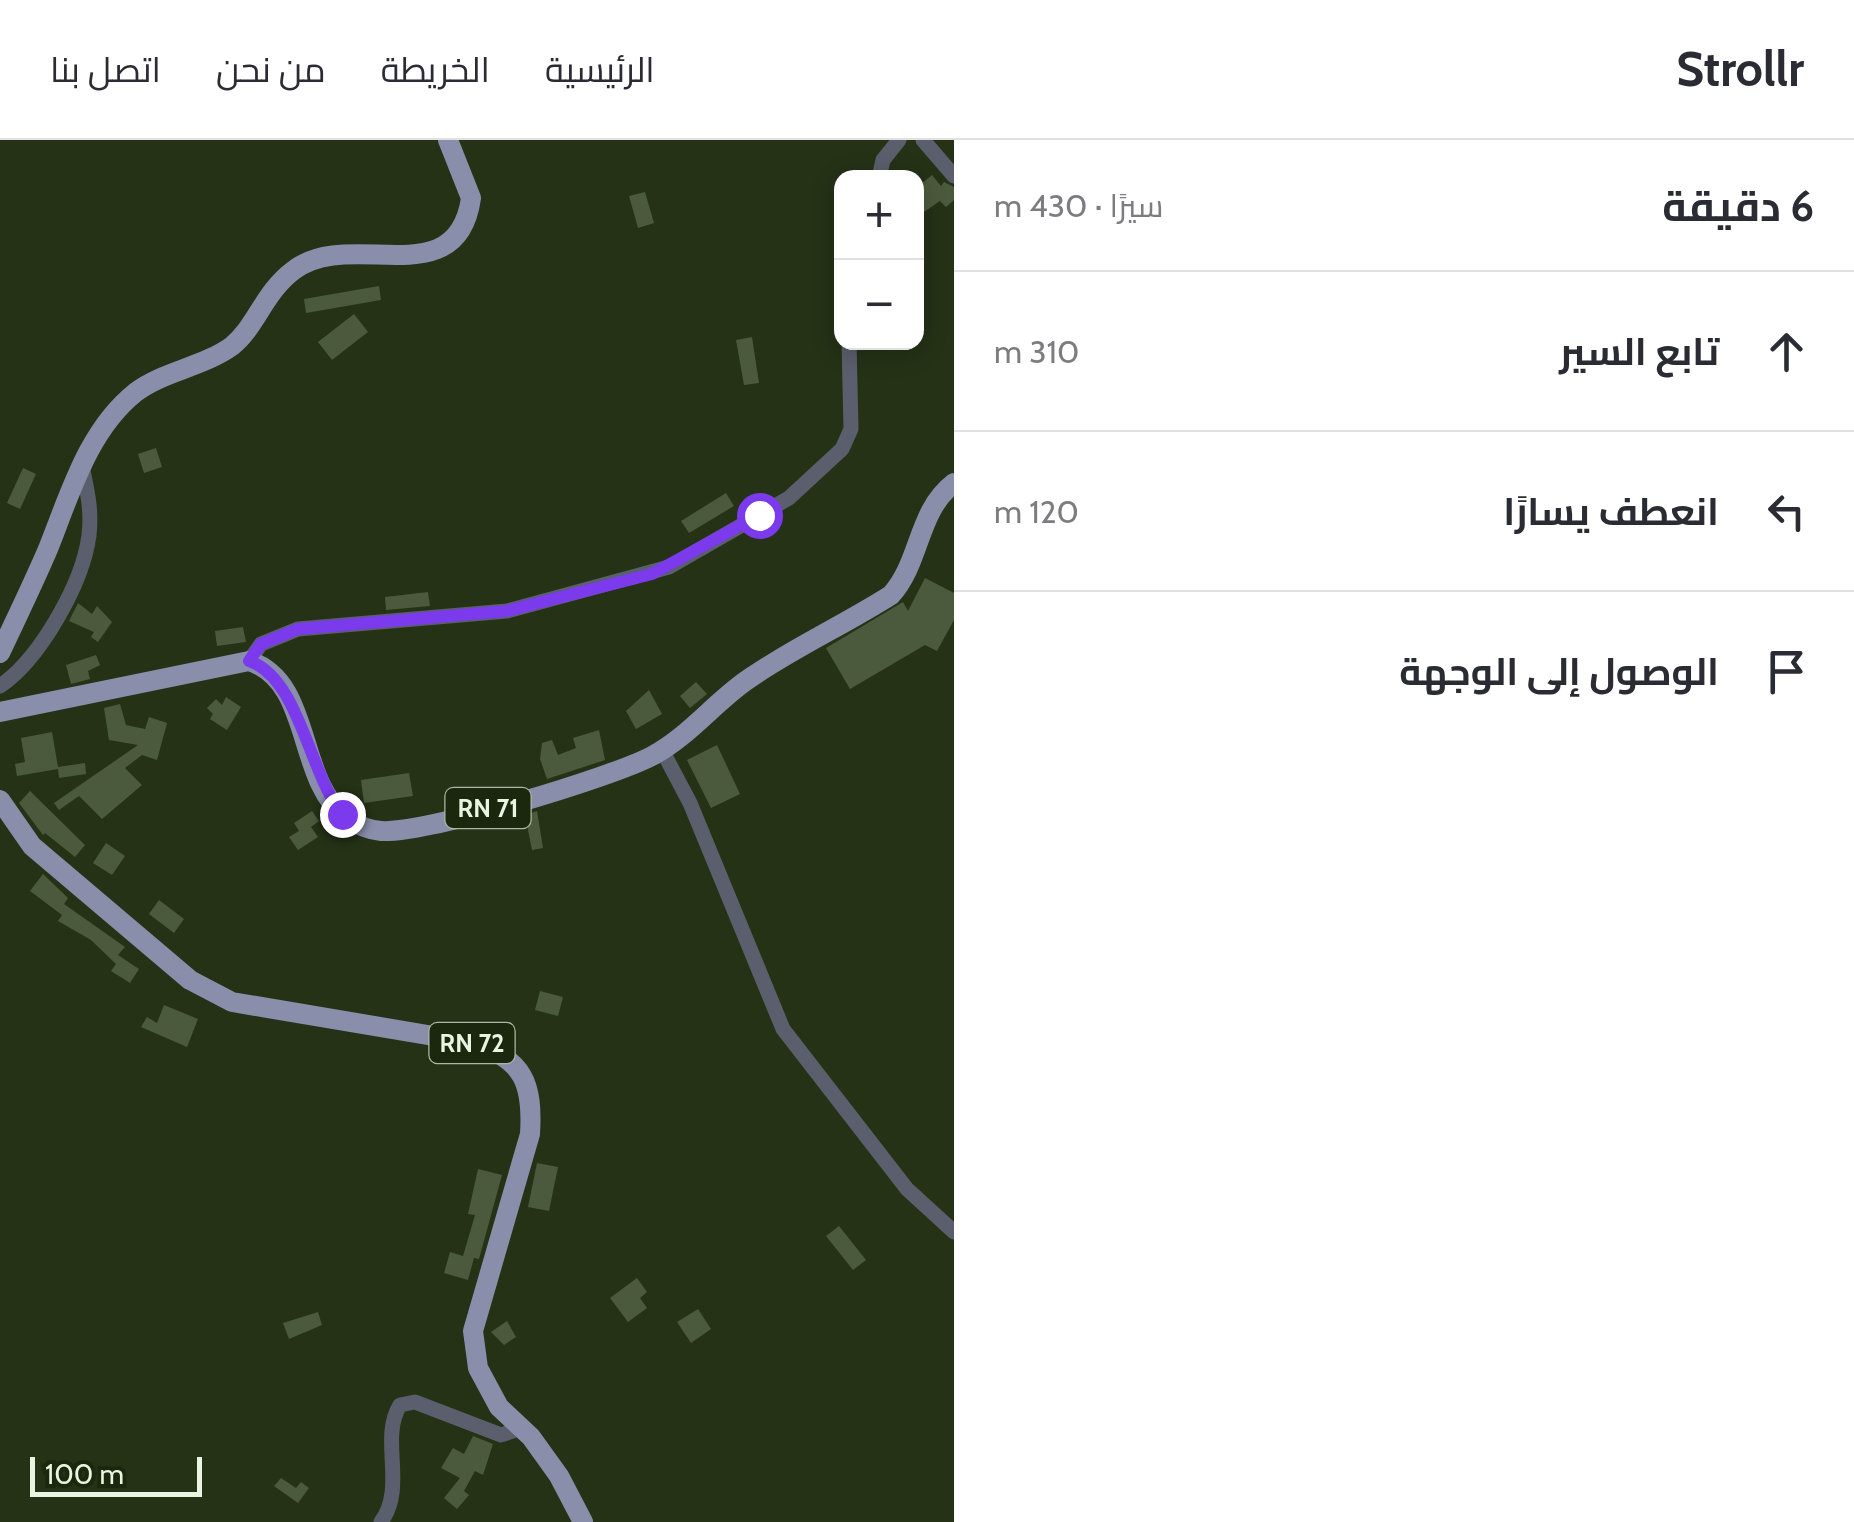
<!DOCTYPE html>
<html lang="ar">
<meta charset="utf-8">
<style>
body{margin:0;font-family:Cabin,Cairo,sans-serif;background:#f2f2f3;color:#2b2b33;direction:rtl}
.controls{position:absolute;right:30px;top:30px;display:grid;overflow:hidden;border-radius:20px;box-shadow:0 5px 25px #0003}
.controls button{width:90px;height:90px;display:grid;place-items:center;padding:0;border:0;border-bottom:2px solid #e1e1e2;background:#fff;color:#2b2b33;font:50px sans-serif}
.scale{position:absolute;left:30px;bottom:25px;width:172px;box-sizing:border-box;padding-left:10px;border:5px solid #ebf4e3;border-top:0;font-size:28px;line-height:35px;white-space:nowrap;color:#ebf4e3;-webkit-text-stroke:8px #1b280d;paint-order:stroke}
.stop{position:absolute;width:30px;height:30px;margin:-22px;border:8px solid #7c3aed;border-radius:50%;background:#fff}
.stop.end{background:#7c3aed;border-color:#fff;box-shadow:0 2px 10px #0008}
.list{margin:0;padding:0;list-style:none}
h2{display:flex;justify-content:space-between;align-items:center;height:130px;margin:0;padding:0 40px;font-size:42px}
h2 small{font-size:32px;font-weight:400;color:#7c7c81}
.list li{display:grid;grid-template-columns:65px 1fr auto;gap:30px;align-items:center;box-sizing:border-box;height:160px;padding:0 40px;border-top:2px solid #e1e1e2}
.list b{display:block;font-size:38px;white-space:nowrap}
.list em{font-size:32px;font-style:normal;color:#7c7c81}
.icon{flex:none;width:55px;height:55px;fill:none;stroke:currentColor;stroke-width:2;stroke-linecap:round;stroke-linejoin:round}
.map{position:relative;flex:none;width:954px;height:1382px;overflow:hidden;direction:ltr}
header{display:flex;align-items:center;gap:60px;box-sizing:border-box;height:140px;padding:0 50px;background:#fff;border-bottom:2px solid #e1e1e2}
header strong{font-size:48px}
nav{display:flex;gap:55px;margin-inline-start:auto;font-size:35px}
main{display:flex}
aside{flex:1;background:#fff}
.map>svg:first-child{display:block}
.building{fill:#4b5a3c}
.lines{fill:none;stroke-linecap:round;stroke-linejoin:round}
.minor{stroke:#5b5e6c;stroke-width:15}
.major{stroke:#898eaa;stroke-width:20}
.route{stroke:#7c3aed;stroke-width:12}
.labels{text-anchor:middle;stroke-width:8;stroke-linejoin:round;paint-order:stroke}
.shield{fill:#1b280d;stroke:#adb7a3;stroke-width:2.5}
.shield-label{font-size:25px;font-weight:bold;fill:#ebf4e3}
</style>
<header>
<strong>Strollr</strong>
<nav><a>الرئيسية</a><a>الخريطة</a><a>من نحن</a><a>اتصل بنا</a></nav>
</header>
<main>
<aside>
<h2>6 دقيقة<small>سيرًا · 430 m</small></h2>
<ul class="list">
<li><svg class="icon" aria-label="ahead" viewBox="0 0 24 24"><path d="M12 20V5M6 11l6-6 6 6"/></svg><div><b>تابع السير</b></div><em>310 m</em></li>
<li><svg class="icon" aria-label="left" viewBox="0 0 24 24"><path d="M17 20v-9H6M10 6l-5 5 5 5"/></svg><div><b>انعطف يسارًا</b></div><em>120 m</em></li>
<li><svg class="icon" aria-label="arrive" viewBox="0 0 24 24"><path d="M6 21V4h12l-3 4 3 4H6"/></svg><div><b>الوصول إلى الوجهة</b></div></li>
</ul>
</aside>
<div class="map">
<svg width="954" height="1382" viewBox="0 0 954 1382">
<rect width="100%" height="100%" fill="#253216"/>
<g class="building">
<path d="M932,35L941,46L944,42L954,47V60L946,67L940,61L921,74L916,48Z"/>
<path d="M645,52L654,83L638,88L629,56Z"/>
<path d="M379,146L381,160L306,173L304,159Z"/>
<path d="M354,174L368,192L332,220L318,202Z"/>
<path d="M752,197L759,243L744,245L736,200Z"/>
<path d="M156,308L162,327L144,333L138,314Z"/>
<path d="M23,328L36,334L20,369L7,363Z"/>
<path d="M726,353L734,366L689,393L681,381Z"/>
<path d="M925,438L954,453V480L937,511L925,505L850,549L826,508L903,462L908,471Z"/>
<path d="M428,452L430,466L386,470L385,457Z"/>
<path d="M78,463L92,474L97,466L112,482L98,502L91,497L94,492L69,481Z"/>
<path d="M243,487L246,502L217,506L215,491Z"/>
<path d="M96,515L100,525L88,531L90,539L71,544L66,525Z"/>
<path d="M696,542L707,554L690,568L680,556Z"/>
<path d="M649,550L662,574L636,589L626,571Z"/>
<path d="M226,557L241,567L227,590L210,579L213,574L207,568L216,559L222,565Z"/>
<path d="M120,564L126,585L145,589L149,577L167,583L157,620L142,615L125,628L142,645L102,679L79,656L59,670L54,663L138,605L109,600L104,568Z"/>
<path d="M599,590L605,620L547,639L540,619L542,603L552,600L558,615L576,608L573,598Z"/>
<path d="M52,592L58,627L85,623L86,634L59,638L58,629L17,636L15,624L25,622L21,598Z"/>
<path d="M717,605L740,654L711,668L687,620Z"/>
<path d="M409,633L413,656L364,663L361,640Z"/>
<path d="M30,651L85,705L75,717L45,693L43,695L19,663Z"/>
<path d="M312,671L319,681L311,687L318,697L298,710L289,697L299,691L294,683Z"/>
<path d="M537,671L543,708L532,710L525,675Z"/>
<path d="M106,703L125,716L112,735L93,723Z"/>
<path d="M43,734L68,758L64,764L125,807L118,815L139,829L130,843L111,831L116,824L91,800L58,781L62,775L30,751Z"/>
<path d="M159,760L184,779L174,793L149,774Z"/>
<path d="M540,851L563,857L558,876L535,870Z"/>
<path d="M164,865L198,879L187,907L141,887L147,877L157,883Z"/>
<path d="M537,1023L558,1027L549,1071L528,1067Z"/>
<path d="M478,1029L502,1035L479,1119L474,1118L468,1140L444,1133L450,1112L463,1116L475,1075L468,1074Z"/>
<path d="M839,1086L866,1120L853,1130L826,1096Z"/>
<path d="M637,1138L647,1152L640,1158L647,1168L628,1182L610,1158Z"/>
<path d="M698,1169L711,1189L691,1203L677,1182Z"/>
<path d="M318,1172L322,1185L289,1199L283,1183Z"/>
<path d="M507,1181L516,1197L504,1205L491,1192Z"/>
<path d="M473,1296L493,1304L483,1335L475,1331L464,1351L469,1355L457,1369L444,1358L460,1338L441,1328L453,1308L464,1314Z"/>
<path d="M281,1338L296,1348L301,1342L309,1348L298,1363L274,1346Z"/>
</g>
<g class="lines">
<g class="minor">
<path d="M923,0L954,36"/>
<path d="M879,38L883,20L899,0"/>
<path d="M249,521L261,504L298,489L507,471L669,427L789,358L842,309L851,289L849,202"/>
<path d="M0,546C40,519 83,443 89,395C92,370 87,350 82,326"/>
<path d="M662,610L690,663L783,889L907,1049L954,1092"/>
<path d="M381,1382C407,1346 379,1299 400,1265L415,1262L501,1295L522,1288"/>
</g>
<g class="major">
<path d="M0,513C16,479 33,444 48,409C70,354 88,290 136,252C164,231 203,227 232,206C256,187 264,152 294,130C350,87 457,157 471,58L448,0"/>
<path d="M0,572L249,521C313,541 296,641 346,677C357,685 368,690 381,691C425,694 610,638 652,616C688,597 714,563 747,540C793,508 844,485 891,455C921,422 917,371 954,343"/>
<path d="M0,660L32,706L190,840L232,862L475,903C524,920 533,944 530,994L473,1191L478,1228L499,1267L531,1297L559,1336L583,1382"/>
</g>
</g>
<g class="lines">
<path class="route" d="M342,674C309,633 299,537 249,521L261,504L298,489L507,471L652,434L759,375"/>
</g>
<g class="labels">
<g class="shield">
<rect x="445.5" y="648" width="85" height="40" rx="8"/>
<rect x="429.5" y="883" width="85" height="40" rx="8"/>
</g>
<g class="shield-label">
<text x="488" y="677">RN 71</text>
<text x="472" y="912">RN 72</text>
</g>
</g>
</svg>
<div class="controls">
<button>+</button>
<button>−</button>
</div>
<div class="scale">100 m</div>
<div class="stop" style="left:759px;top:375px"></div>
<div class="stop end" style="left:342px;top:674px"></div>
</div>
</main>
